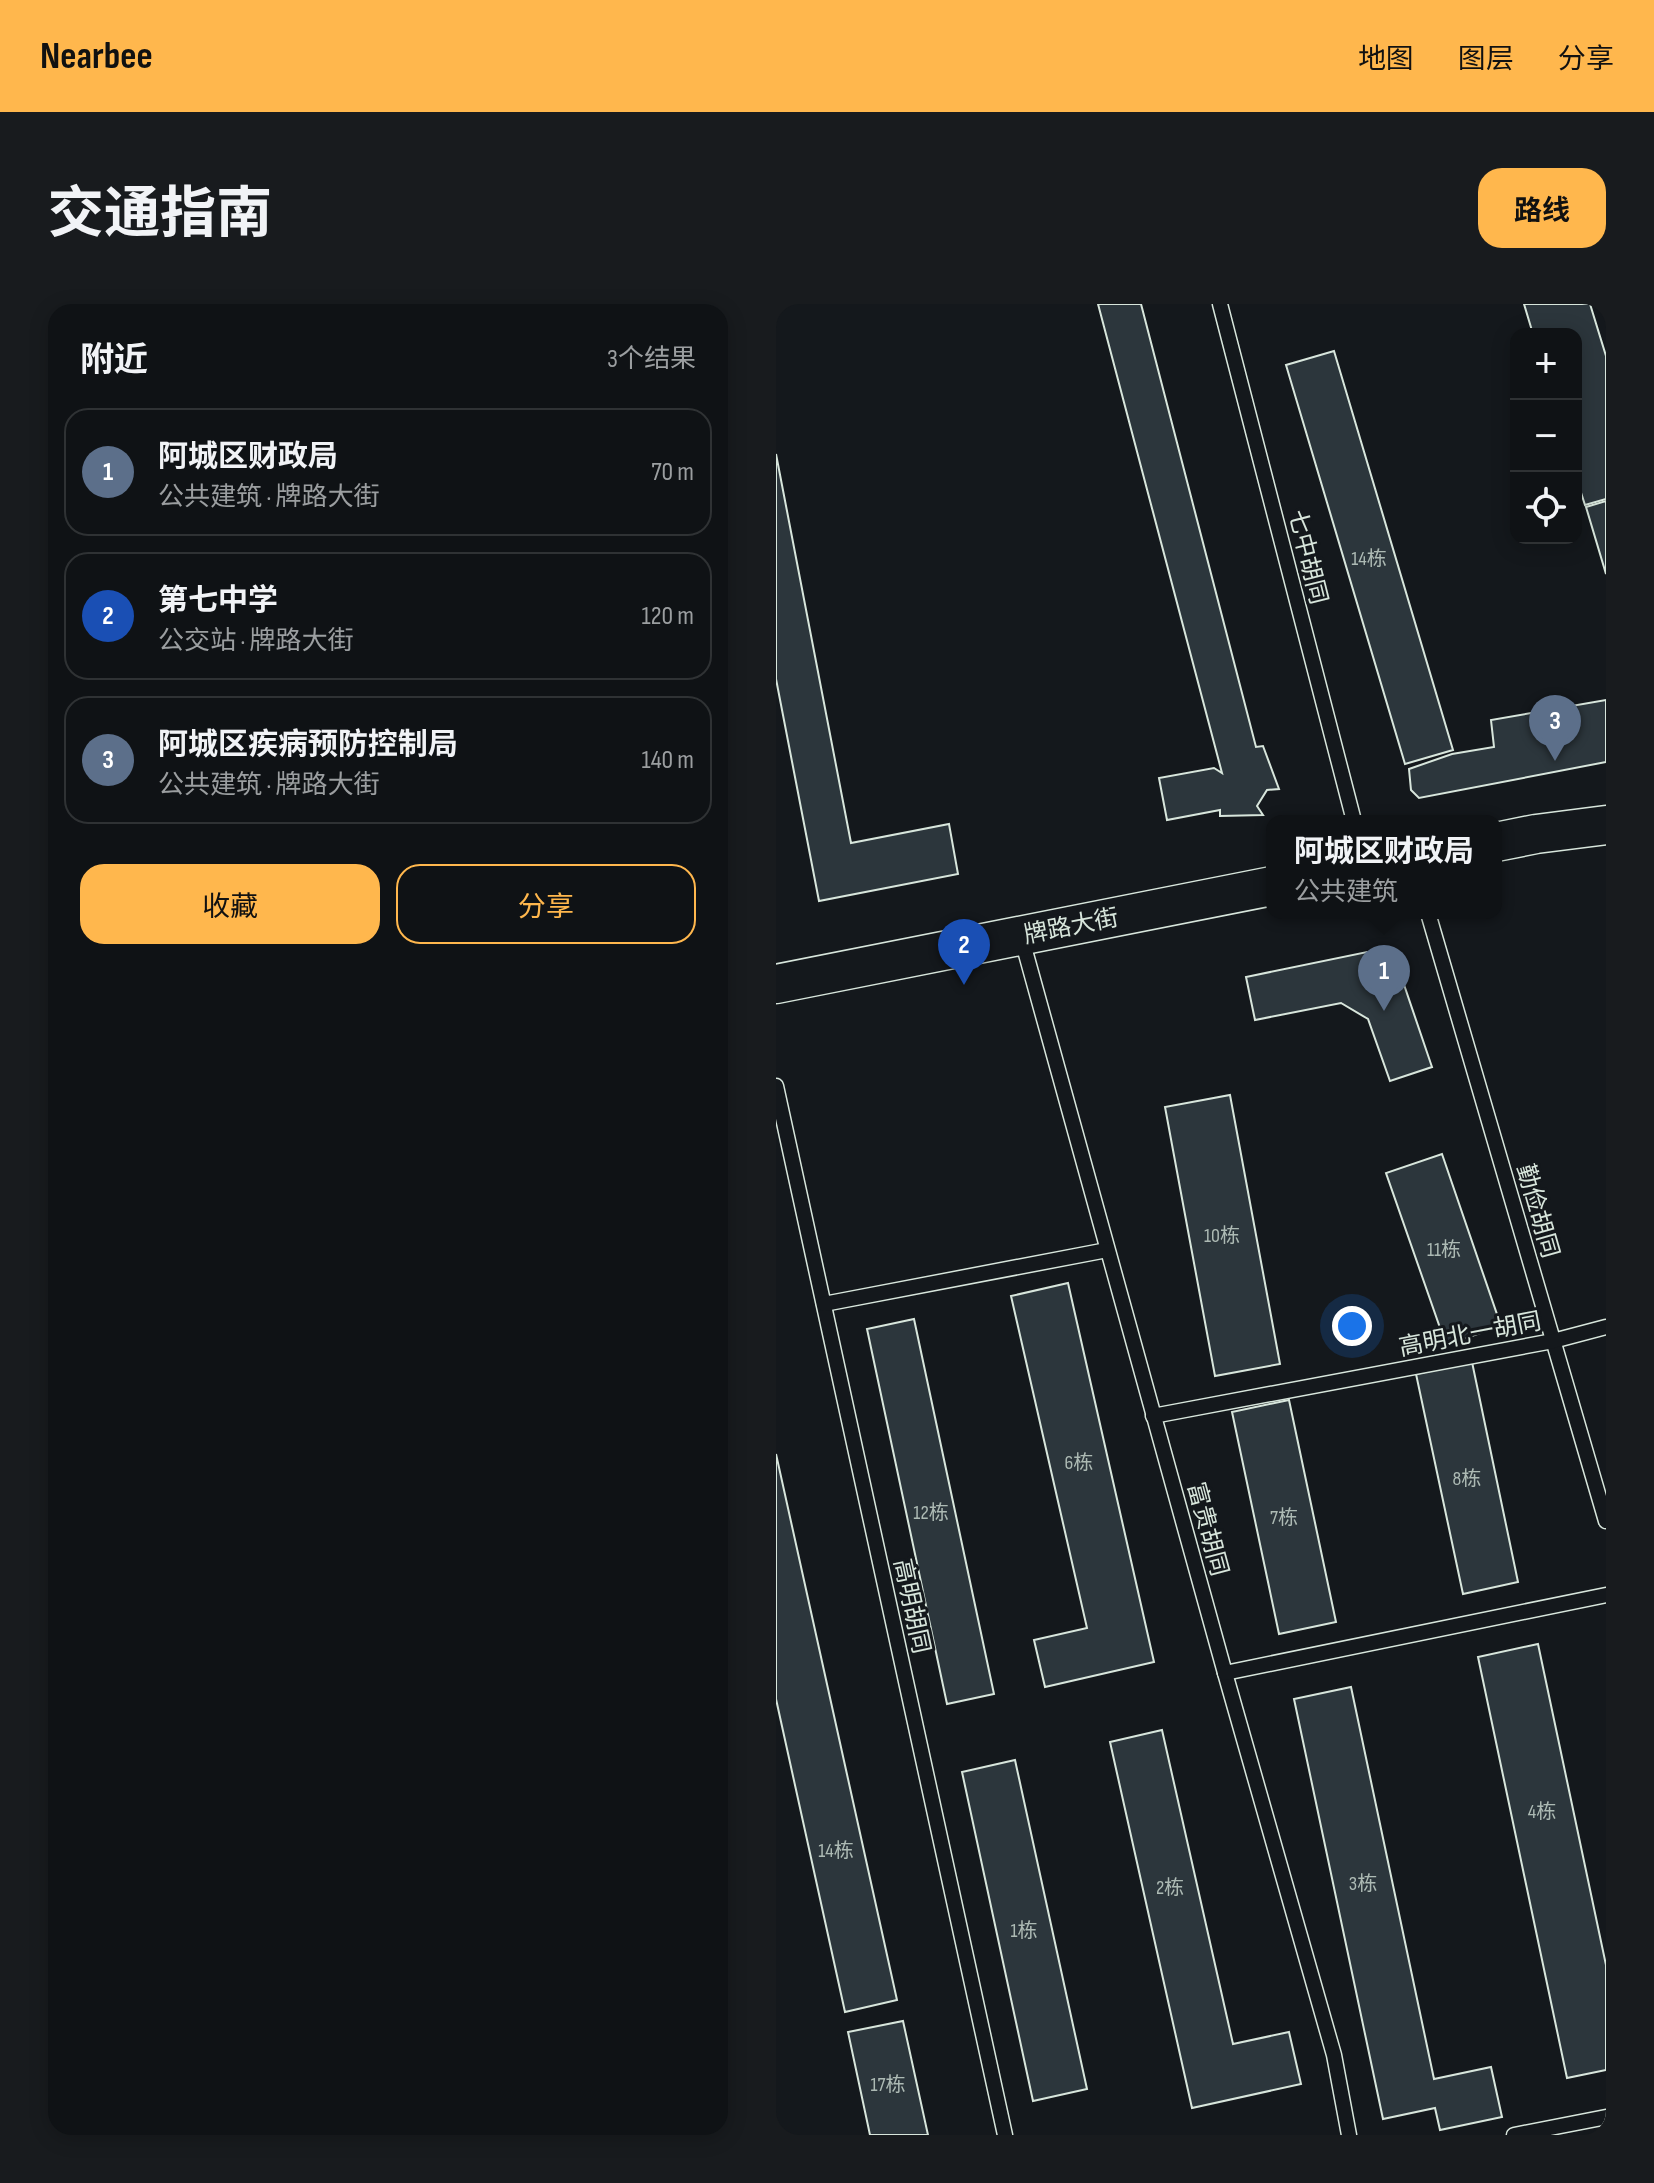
<!DOCTYPE html>
<html lang="zh">
<meta charset="utf-8">
<style>
body{margin:0;font-family:"Sofia Sans Condensed","Noto Sans SC",sans-serif;background:#181b1e;color:#f1f3f6}
.controls{position:absolute;right:24px;top:24px;display:grid;overflow:hidden;border-radius:16px;box-shadow:0 4px 20px #0003}
.controls button{width:72px;height:72px;display:grid;place-items:center;padding:0;border:0;border-bottom:2px solid #2f3234;background:#0f1215;color:#f1f3f6;font:40px sans-serif}
.you{position:absolute;left:576px;top:1022px;width:28px;height:28px;margin:-20px;border:6px solid #fff;border-radius:50%;background:#1a73e8;box-shadow:0 0 0 12px #1a73e833}
.badge{display:grid;place-items:center;width:52px;height:52px;border-radius:50%;background:#ffb74d;color:#fff;font-size:26px;font-weight:700}
.pin{position:absolute;translate:-50% -66px;filter:drop-shadow(0 2px 4px #0008)}
.pin::after{content:'';position:absolute;top:42px;width:28px;height:24px;background:inherit;clip-path:polygon(0 0,100% 0,50% 100%)}
.popup{position:absolute;left:490px;top:511px;width:236px;height:104px;box-sizing:border-box;display:grid;place-content:center;border-radius:16px;background:#0f1215;filter:drop-shadow(0 2px 6px #0005);font-size:26px;white-space:nowrap;color:#9b9ea0}
.popup b{font-size:30px;color:#f1f3f6}
.popup::after{content:'';position:absolute;left:50%;top:100%;margin-left:-16px;border:16px solid transparent;border-top-color:#0f1215}
.list{margin:0;padding:0;list-style:none}
h2{display:flex;justify-content:space-between;align-items:center;height:104px;margin:0;padding:0 32px;font-size:34px}
h2 small{font-size:26px;font-weight:400;color:#9b9ea0}
.list li{display:grid;grid-template-columns:52px 1fr auto;gap:24px;align-items:center;box-sizing:border-box;height:128px;margin:0 16px 16px;padding:0 16px;border:2px solid #2f3234;border-radius:24px}
.list b{display:block;font-size:30px;white-space:nowrap}
.list p{margin:0;font-size:26px;white-space:nowrap;color:#9b9ea0}
.list em{font-size:26px;font-style:normal;color:#9b9ea0}
.actions{display:flex;gap:16px;padding:24px 32px}
.actions a{flex:1;padding:18px 0;border:2px solid #ffb74d;border-radius:24px;text-align:center;font-size:28px;color:#ffb74d}
.actions .main{background:#ffb74d;color:#111}
.icon{flex:none;width:44px;height:44px;fill:none;stroke:currentColor;stroke-width:2;stroke-linecap:round;stroke-linejoin:round}
.map{position:relative;flex:none;width:830px;height:1831px;overflow:hidden;border-radius:24px}
header{display:flex;align-items:center;gap:48px;box-sizing:border-box;height:112px;padding:0 40px;background:#ffb74d;color:#111}
header strong{font-size:38px}
nav{display:flex;gap:44px;margin-inline-start:auto;font-size:28px}
.intro{display:flex;align-items:center;justify-content:space-between;box-sizing:border-box;height:192px;padding:0 48px}
h1{margin:0;font-size:56px}
.button{padding:20px 36px;border-radius:24px;background:#ffb74d;color:#111;font-size:28px;font-weight:700}
main{display:flex;gap:48px;padding:0 48px}
aside{flex:1;background:#0f1215;border-radius:24px;box-shadow:0 4px 20px #0003}
.map>svg:first-child{display:block}
.building{fill:#2c363c;stroke:#d8e6dc;stroke-width:2}
.lines{fill:none;stroke-linecap:round;stroke-linejoin:round}
.lane-casing{stroke:#d8e6dc;stroke-width:17}
.secondary-casing{stroke:#d8e6dc;stroke-width:41}
.lane{stroke:#14181c;stroke-width:14}
.secondary{stroke:#14181c;stroke-width:38}
.labels{text-anchor:middle;stroke-width:6;stroke-linejoin:round;paint-order:stroke}
.number-label{font-size:20px;fill:#adbab4}
.street-label{font-size:24px;fill:#d8e6dc;stroke:#14181c}
</style>
<header>
<strong>Nearbee</strong>
<nav><a>地图</a><a>图层</a><a>分享</a></nav>
</header>
<div class="intro"><h1>交通指南</h1><a class="button">路线</a></div>
<main>
<aside>
<h2>附近<small>3个结果</small></h2>
<ul class="list">
<li><span class="badge" style="background:#5c6f8a">1</span><div><b>阿城区财政局</b><p>公共建筑 · 牌路大街</p></div><em>70 m</em></li>
<li><span class="badge" style="background:#1a4fb4">2</span><div><b>第七中学</b><p>公交站 · 牌路大街</p></div><em>120 m</em></li>
<li><span class="badge" style="background:#5c6f8a">3</span><div><b>阿城区疾病预防控制局</b><p>公共建筑 · 牌路大街</p></div><em>140 m</em></li>
</ul>
<div class="actions"><a class="main">收藏</a><a>分享</a></div>
</aside>
<div class="map">
<svg width="830" height="1831" viewBox="0 0 830 1831">
<rect width="100%" height="100%" fill="#14181c"/>
<g class="building">
<path d="M322,0H365L480,443L487,442L503,485L491,486L481,502L487,511L444,512V506L391,516L383,474L438,464L446,469Z"/>
<path d="M748,0H814L830,52V195L809,201L800,173V30H757Z"/>
<path d="M558,47L677,446L629,460L510,61Z"/>
<path d="M0,150L75,539L173,520L182,570L43,597L0,375Z"/>
<path d="M830,197V270L810,203Z"/>
<path d="M830,396V458L643,494L635,486L633,465L676,450L718,443L715,416Z"/>
<path d="M591,648L604,665L622,663L656,763L614,777L592,715L565,699L479,716L470,673Z"/>
<path d="M454,791L504,1060L439,1072L389,803Z"/>
<path d="M666,850L725,1022L670,1041L610,869Z"/>
<path d="M292,979L378,1358L269,1383L258,1336L311,1324L235,992Z"/>
<path d="M138,1015L218,1390L171,1400L91,1025Z"/>
<path d="M696,1058L742,1278L687,1290L640,1070Z"/>
<path d="M513,1096L560,1318L503,1330L456,1108Z"/>
<path d="M0,1150L121,1696L69,1708L0,1395Z"/>
<path d="M762,1340L830,1661V1766L791,1774L702,1353Z"/>
<path d="M575,1383L658,1775L715,1763L726,1813L664,1826L659,1804L607,1815L518,1395Z"/>
<path d="M386,1426L457,1740L513,1728L525,1780L416,1804L334,1438Z"/>
<path d="M239,1456L311,1785L257,1797L186,1468Z"/>
<path d="M127,1717L152,1831H94L72,1728Z"/>
</g>
<g class="lines">
<g class="lane-casing">
<g id="lane">
<path d="M444,0L578,517"/>
<path d="M652,609L830,1217"/>
<path d="M245,632L449,1369L558,1751L573,1831"/>
<path d="M0,782L229,1831"/>
<path d="M48,1000L331,946"/>
<path d="M377,1112L777,1037L830,1023"/>
<path d="M449,1369L830,1291"/>
<path d="M738,1831L830,1813"/>
</g>
</g>
<g class="secondary-casing">
<g id="secondary">
<path d="M720,538L760,530L830,521"/>
<path d="M0,680L496,582"/>
</g>
</g>
<use href="#lane" class="lane"/>
<use href="#secondary" class="secondary"/>
</g>
<g class="labels">
<g class="number-label">
<text x="593" y="261">14栋</text>
<text x="446" y="938">10栋</text>
<text x="668" y="952">11栋</text>
<text x="303" y="1165">6栋</text>
<text x="691" y="1181">8栋</text>
<text x="155" y="1215">12栋</text>
<text x="508" y="1220">7栋</text>
<text x="766" y="1514">4栋</text>
<text x="60" y="1553">14栋</text>
<text x="587" y="1586">3栋</text>
<text x="394" y="1590">2栋</text>
<text x="248" y="1633">1栋</text>
<text x="112" y="1787">17栋</text>
</g>
<g class="street-label">
<text transform="translate(532 253) rotate(76)" y="8">七中胡同</text>
<text transform="translate(295 622) rotate(-11)" y="8">牌路大街</text>
<text transform="translate(762 907) rotate(74)" y="8">勤俭胡同</text>
<text transform="translate(694 1030) rotate(-11)" y="8">高明北一胡同</text>
<text transform="translate(432 1225) rotate(75)" y="8">富贵胡同</text>
<text transform="translate(136 1302) rotate(78)" y="8">高明胡同</text>
</g>
</g>
</svg>
<div class="controls">
<button>+</button>
<button>−</button>
<button><svg class="icon" aria-label="locate" viewBox="0 0 24 24"><circle cx="12" cy="12" r="6"/><path d="M12 2v4M12 18v4M2 12h4M18 12h4"/></svg></button>
</div>
<div class="you"></div>
<div class="pin badge" style="left:608px;top:707px;background:#5c6f8a">1</div>
<div class="popup"><b>阿城区财政局</b>公共建筑</div>
<div class="pin badge" style="left:188px;top:681px;background:#1a4fb4">2</div>
<div class="pin badge" style="left:779px;top:457px;background:#5c6f8a">3</div>
</div>
</main>
